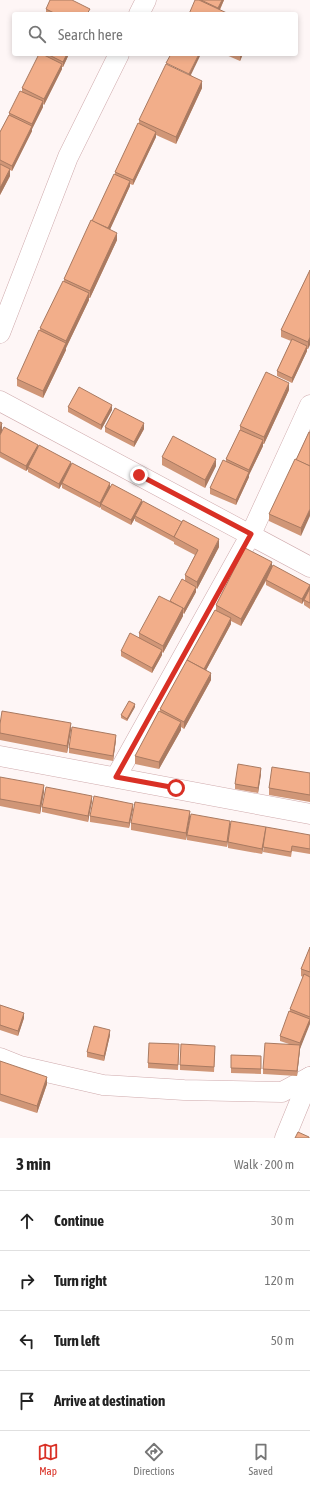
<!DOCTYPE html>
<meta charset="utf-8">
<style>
body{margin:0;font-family:"Asap Condensed",sans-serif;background:#f6f6f6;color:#222}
.stop{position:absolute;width:12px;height:12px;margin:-9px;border:3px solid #d93025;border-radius:50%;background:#fff}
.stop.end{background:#d93025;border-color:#fff;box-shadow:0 1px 4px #0008}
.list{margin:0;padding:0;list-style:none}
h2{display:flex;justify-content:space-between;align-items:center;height:52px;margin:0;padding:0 16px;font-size:17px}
h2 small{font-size:13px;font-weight:400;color:#767676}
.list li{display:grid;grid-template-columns:26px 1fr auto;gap:12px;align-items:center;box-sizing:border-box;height:60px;padding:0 16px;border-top:1px solid #e0e0e0}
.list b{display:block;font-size:15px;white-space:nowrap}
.list em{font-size:13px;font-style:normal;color:#767676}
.icon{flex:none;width:22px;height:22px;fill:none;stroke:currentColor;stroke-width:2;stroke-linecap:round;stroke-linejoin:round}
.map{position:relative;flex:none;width:310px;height:1138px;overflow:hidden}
.search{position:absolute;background:#fff;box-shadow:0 2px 6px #0003;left:12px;right:12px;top:12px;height:44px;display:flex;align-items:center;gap:10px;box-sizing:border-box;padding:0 14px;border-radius:4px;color:#767676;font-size:15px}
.sheet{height:292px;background:#fff}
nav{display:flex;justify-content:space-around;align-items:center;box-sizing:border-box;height:56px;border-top:1px solid #e0e0e0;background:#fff;font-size:11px;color:#767676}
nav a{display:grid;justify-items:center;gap:2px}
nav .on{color:#d93025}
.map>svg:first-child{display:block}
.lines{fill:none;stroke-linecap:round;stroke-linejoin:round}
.minor-casing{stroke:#cfaaac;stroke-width:21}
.minor{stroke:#fff;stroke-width:20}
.wall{fill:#d09677}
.shaded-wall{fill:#a97a61}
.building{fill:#f2ae8a;stroke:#a97a61}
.route{stroke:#d93025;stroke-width:5}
</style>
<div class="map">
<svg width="310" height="1138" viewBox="0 0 310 1138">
<rect width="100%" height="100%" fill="#fef6f6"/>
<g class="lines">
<g class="minor-casing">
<g id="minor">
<path d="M139,14L146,0"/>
<path d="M0,333L68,157L119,54"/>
<path d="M0,401L310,567"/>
<path d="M0,756L310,814"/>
<path d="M116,777L251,534L310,405"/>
<path d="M0,1058L20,1066L103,1085L184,1090L282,1092L310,1077"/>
<path d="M285,1138L310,1077"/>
</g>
</g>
<use href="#minor" class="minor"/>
</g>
<g class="wall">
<path d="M195,0H224L220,10Z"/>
<path d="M46,9L90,14H46Z"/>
<path d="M43,54H69L63,67H62V69L44,105L43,104V107L32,129V131L12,171L10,170V176L0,195V132L9,115V113L22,92V88Z"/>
<path d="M224,54H243L240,61Z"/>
<path d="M191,75L202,88L176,144L156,135V137L133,185L130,184V186L110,229L117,240L90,298H89V300L66,348V350L43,398L17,386V379L40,331V328L64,281V279L115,174V172L139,124V120Z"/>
<path d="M310,270L308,349H307V351L292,383L277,376V371L291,341L281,337V330Z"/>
<path d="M289,390L264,444H263V446L249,475V477L236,505L210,494V488L226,461V459L240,430V426Z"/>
<path d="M68,407L112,410L101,430L68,412Z"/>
<path d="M0,422L2,431L38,448L71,466L110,486L219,547L197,589L196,588V592L184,614L183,613V616L163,653L162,652V655L152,673L121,656V651L139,637V633L170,601L185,581V575L195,555L174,544V541V542L135,521V518L131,525L101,509V506L100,508L62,488V484L59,489L28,472V469L26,471L0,457Z"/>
<path d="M105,427L144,429L134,447L105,432Z"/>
<path d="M310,432L301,536L269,521V514Z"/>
<path d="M162,457L216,466L205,488L162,465Z"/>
<path d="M272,568L310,585V609L304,605V601L302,604L266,585V581L241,626L231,621V624L206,670L211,680L184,729L181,727V730L159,769L135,764V756L160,711V709L216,610V605Z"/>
<path d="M135,707L127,721L121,718V715Z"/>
<path d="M0,724L71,730L67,753L0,740Z"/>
<path d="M116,740L113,761L69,753V748Z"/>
<path d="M310,773V802L269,795V788Z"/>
<path d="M261,774L258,793L235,789V784Z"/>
<path d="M0,777L44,792L40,814L0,806Z"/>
<path d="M92,801L88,822L42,812V807Z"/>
<path d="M133,809L129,828L90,822V816Z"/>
<path d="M190,811L186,840L131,830V823Z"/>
<path d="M230,826L266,832L310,835V854L292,851L291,857L263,852L264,843L262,854L228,848V842L229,832L227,847L187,840V835Z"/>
<path d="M310,947V1022L300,1048L297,1076L263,1074V1069L289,1044L280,1041V1036L290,1011V1009L303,977L301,976V969Z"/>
<path d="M0,1005L24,1018L18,1036L0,1030Z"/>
<path d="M110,1035L104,1061L87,1057V1052Z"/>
<path d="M179,1050L178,1070L148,1068V1063Z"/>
<path d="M215,1052L214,1072L180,1070V1065Z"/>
<path d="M231,1055L261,1056V1074L231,1073Z"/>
<path d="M0,1061L47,1084L37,1113L0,1101Z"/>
</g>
<g class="shaded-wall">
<path d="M222,0H224L218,13V8Z"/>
<path d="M67,54H69L63,67V62Z"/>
<path d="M199,54H201L189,79V74Z"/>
<path d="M240,54H243L240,61Z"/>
<path d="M62,64V69L44,105V99Z"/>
<path d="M202,81V88L176,144V137Z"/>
<path d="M43,101V107L32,129V124Z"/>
<path d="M32,126V131L12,171V166Z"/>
<path d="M156,132V137L133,185V180Z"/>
<path d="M10,169V176L0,195V188Z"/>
<path d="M130,181V186L108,234V228Z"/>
<path d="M117,233V240L90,298V291Z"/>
<path d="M89,293V300L66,348V341Z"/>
<path d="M310,337V345L308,349V342Z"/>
<path d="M66,343V350L43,398V391Z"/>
<path d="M307,346V351L292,383V378Z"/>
<path d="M289,383V390L264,444V437Z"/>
<path d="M112,405V410L101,430V425Z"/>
<path d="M2,423V431L0,436V429Z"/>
<path d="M144,423V429L134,447V442Z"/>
<path d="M263,440V446L249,475V470Z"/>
<path d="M38,445V450L28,467V469L26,471V466Z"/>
<path d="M216,459V466L205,488V480Z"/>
<path d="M71,462V467L62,483V484L59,489V484Z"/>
<path d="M249,472V477L236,505V500Z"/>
<path d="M110,483V488L101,504V506L100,508V503Z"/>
<path d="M142,500V505L135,516V518L131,525V520Z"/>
<path d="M310,509V516L301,536V528Z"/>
<path d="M219,539V547L197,589V582Z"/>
<path d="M272,562V569L241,626V619Z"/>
<path d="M310,585V590L304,600L302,604V599Z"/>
<path d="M196,587V592L184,614V609Z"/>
<path d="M183,608V616L163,653V646Z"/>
<path d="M231,618V624L204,674V669Z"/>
<path d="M162,650V655L152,673V668Z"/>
<path d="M211,673V680L184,729V722Z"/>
<path d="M135,704V707L127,721V719Z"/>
<path d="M181,722V730L159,769V762Z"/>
<path d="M71,723V730L67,753V746Z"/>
<path d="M116,735V740L113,761V756Z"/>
<path d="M261,768V774L258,793V788Z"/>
<path d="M44,785V792L40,814V806Z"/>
<path d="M92,796V801L88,822V816Z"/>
<path d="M133,804V809L129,828V823Z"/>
<path d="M190,811V819L186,840V833Z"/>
<path d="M230,821V826L227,847V842Z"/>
<path d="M266,827V832L262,854V849Z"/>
<path d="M24,1013V1018L18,1036V1031Z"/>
<path d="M310,1019V1024L300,1049V1043Z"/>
<path d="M110,1030V1035L104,1061V1056Z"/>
<path d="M300,1045V1050L297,1076V1071Z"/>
<path d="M47,1077V1084L37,1113V1106Z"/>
</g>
<g class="building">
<path d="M50,0H72L90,9L87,14H56L46,9Z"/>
<path d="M195,0H199L229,14H189Z"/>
<path d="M201,0H222L218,8Z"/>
<path d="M39,54H42L62,64L44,99L22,88Z"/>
<path d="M47,54H67L63,62Z"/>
<path d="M171,54H199L189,74L166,63Z"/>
<path d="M166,64L202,81L176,137L139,120Z"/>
<path d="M20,91L43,101L32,124L9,113Z"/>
<path d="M9,115L32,126L12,166L0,160V132Z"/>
<path d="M138,123L156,132L133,180L115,172Z"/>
<path d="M0,164L10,169L0,188Z"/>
<path d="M114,174L130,181L108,228L92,221Z"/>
<path d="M91,220L117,233L90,291L64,279Z"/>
<path d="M310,270V337L308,342L281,330Z"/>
<path d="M63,281L89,293L66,341L40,328Z"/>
<path d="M39,330L66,343L43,391L17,379Z"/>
<path d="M292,339L307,346L292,378L277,371Z"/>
<path d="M266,372L289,383L264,437L240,426Z"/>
<path d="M79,387L112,405L101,425L68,407Z"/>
<path d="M115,408L144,423L134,442L105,427Z"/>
<path d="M0,422L2,423L0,429Z"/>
<path d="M4,427L38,445L26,466L0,452V435Z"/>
<path d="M240,430L263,440L249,470L226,459Z"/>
<path d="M309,432H310V466L296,460Z"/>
<path d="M173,436L216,459L205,480L162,457Z"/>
<path d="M39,445L71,462L59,484L28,467Z"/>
<path d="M295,459L310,466V509L301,528L269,514Z"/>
<path d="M223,460L249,472L236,500L210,488Z"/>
<path d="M72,463L110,483L100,503L62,483Z"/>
<path d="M112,484L142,500L131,520L101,504Z"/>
<path d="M143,501L182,522L174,537L135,516Z"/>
<path d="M183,520L219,539L197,582L185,575L198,550L174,537Z"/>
<path d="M245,548L272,562L241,619L216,605Z"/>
<path d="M273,565L310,585L302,599L266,580Z"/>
<path d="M182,579L196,587L184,609L170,601Z"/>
<path d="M310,588V603L304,600Z"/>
<path d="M159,596L183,608L163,646L139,633Z"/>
<path d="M215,610L231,618L204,669L187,660Z"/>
<path d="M130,633L162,650L152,668L121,651Z"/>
<path d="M187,660L211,673L184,722L160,709Z"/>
<path d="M129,701L135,704L127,719L121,715Z"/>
<path d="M2,711L71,723L67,746L0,733V724Z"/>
<path d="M159,711L181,722L159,762L135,756Z"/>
<path d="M72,727L116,735L113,756L69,748Z"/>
<path d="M238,764L261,768L258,788L235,784Z"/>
<path d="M272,767L310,773V795L269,788Z"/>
<path d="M0,777L44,785L40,806L0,799Z"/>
<path d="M46,787L92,796L88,816L42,807Z"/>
<path d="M94,796L133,804L129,823L90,816Z"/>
<path d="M135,802L190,811L186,833L131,823Z"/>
<path d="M191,814L230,821L227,842L187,835Z"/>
<path d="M231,821L266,827L262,849L228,842Z"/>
<path d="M266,827L310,835V849L292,846L291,852L263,847Z"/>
<path d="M310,947V972L301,969Z"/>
<path d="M304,974L310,977V1017L290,1009Z"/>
<path d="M0,1005L24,1013L18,1031L0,1025Z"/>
<path d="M289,1011L310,1019L300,1043L280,1036Z"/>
<path d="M94,1026L110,1030L104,1056L87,1052Z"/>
<path d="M149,1043L179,1044L178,1065L148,1063Z"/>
<path d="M265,1043L300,1045L297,1071L263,1069Z"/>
<path d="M181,1044L215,1046L214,1067L180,1065Z"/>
<path d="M231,1055L261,1056V1069L231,1068Z"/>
<path d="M0,1061L47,1077L37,1106L0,1094Z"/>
<path d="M298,1132L309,1137V1138H295Z"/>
</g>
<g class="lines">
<path class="route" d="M139,475L251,534L116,777L176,788"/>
</g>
</svg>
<div class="stop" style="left:176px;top:788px"></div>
<div class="stop end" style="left:139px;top:475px"></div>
<div class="search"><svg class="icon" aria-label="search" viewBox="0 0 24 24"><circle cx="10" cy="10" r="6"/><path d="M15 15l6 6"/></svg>Search here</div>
</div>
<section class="sheet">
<h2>3 min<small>Walk · 200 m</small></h2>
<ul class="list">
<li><svg class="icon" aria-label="ahead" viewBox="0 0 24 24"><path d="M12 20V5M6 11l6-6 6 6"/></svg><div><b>Continue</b></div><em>30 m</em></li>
<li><svg class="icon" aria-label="right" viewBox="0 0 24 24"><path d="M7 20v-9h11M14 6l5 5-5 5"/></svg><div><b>Turn right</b></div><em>120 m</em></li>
<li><svg class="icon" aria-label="left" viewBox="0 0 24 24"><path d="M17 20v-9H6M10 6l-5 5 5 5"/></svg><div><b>Turn left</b></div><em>50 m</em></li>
<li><svg class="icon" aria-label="arrive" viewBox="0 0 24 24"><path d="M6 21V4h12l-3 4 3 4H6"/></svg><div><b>Arrive at destination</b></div></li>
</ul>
</section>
<nav>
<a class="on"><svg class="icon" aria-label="map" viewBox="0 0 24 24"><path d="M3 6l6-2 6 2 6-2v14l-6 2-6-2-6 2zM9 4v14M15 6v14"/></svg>Map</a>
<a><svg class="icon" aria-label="directions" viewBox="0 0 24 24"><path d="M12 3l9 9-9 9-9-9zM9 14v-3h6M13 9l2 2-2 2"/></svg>Directions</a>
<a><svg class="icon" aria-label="saved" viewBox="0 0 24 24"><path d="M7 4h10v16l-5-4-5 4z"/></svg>Saved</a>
</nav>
